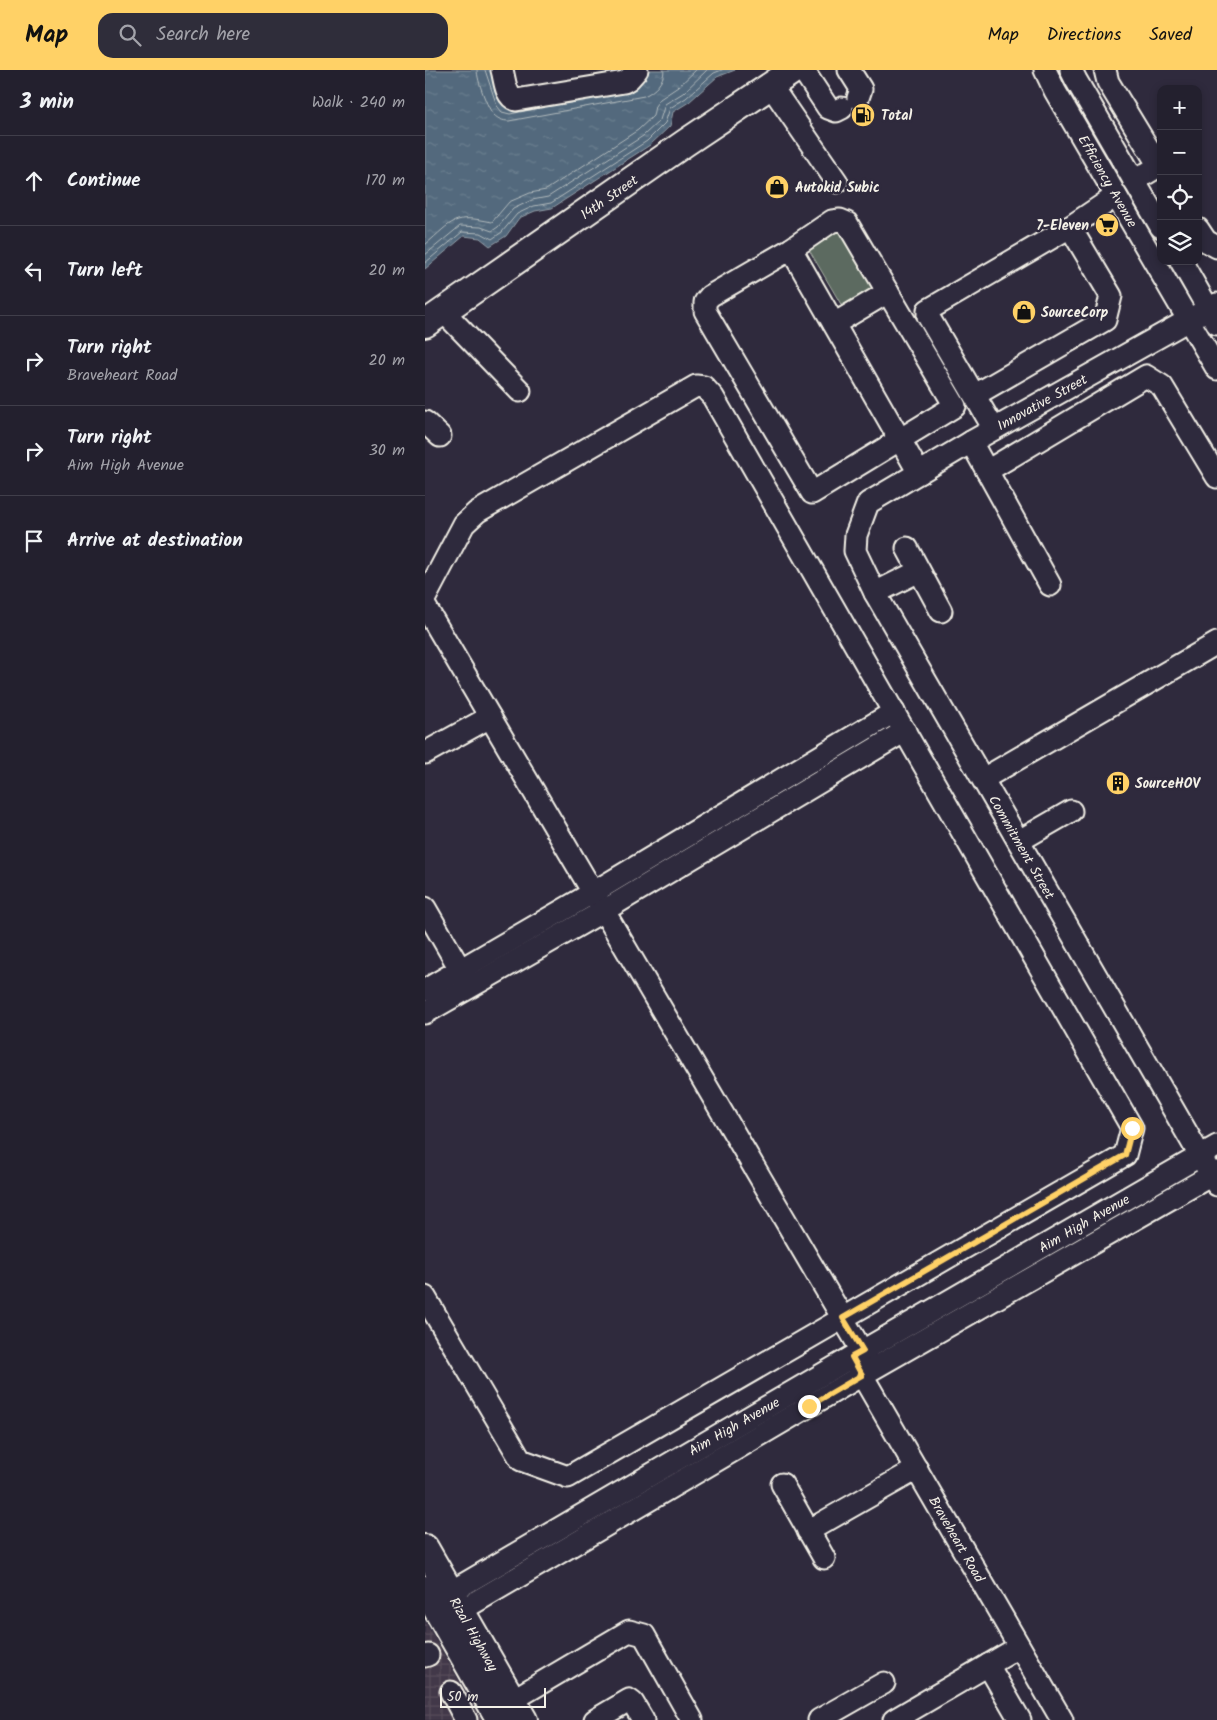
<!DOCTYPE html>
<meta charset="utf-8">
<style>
body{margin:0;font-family:Kalam,sans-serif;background:#2f2d3a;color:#f1f3f6}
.controls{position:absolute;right:15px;top:15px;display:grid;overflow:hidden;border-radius:10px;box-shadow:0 2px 8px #0003}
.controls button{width:45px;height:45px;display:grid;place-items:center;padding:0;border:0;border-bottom:1px solid #403e4a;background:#23202e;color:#f1f3f6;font:25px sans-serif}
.scale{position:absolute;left:15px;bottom:12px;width:106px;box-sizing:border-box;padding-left:5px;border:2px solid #f4f1e8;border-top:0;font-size:14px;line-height:18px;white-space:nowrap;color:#f4f1e8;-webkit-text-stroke:4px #2f2a3d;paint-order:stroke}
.stop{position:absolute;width:15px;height:15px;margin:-11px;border:4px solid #ffd166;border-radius:50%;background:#fff}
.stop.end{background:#ffd166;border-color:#fff;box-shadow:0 1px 5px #0008}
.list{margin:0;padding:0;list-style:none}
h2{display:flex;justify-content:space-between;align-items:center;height:65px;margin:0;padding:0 20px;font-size:21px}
h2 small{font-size:16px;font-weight:400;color:#a3a3aa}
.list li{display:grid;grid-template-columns:32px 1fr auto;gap:15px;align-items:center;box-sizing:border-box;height:90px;padding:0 20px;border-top:1px solid #403e4a}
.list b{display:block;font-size:19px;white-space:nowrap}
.list p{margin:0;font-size:16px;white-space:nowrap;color:#a3a3aa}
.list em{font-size:16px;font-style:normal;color:#a3a3aa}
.icon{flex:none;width:28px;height:28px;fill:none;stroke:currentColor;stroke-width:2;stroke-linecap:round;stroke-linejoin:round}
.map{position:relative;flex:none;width:792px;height:1650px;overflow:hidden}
header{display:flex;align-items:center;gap:30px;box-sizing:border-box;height:70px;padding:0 25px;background:#ffd166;color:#111}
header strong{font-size:24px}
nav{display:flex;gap:28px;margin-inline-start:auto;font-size:18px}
.search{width:350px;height:45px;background:#2f2d3a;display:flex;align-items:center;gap:12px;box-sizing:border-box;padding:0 18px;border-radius:15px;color:#a3a3aa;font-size:19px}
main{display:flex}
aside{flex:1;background:#23202e}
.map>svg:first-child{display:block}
.industrial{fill:url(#industrial-grid)}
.grass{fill:#5c6b61;stroke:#a8aea4}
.water{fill:url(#water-ripples);stroke:#939fa8}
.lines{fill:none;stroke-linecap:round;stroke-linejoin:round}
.shore{stroke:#b3bbbd;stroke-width:1}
.minor-casing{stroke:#f4f1e8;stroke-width:25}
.major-casing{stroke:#f4f1e8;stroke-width:30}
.minor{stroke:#2f2a3d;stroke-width:21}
.major{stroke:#2f2a3d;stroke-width:26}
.route{stroke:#ffd166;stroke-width:6}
.labels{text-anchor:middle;stroke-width:5;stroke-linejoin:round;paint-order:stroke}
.poi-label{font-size:14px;font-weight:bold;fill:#f4f1e8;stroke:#2f2a3d;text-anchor:start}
.street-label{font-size:14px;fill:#f4f1e8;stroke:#2f2a3d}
</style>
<header>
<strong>Map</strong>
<div class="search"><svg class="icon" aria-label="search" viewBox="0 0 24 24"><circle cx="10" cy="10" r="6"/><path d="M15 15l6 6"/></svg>Search here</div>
<nav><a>Map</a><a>Directions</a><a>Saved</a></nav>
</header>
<main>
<aside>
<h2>3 min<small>Walk · 240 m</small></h2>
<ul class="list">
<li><svg class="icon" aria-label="ahead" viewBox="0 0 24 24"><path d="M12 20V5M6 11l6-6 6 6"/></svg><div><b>Continue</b></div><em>170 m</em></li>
<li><svg class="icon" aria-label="left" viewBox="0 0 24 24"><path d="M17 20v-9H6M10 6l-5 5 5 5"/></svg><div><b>Turn left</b></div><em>20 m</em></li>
<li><svg class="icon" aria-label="right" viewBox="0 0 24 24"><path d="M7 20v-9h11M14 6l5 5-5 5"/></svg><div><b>Turn right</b><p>Braveheart Road</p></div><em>20 m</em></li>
<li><svg class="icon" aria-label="right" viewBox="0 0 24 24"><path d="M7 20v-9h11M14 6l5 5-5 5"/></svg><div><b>Turn right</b><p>Aim High Avenue</p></div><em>30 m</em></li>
<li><svg class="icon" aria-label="arrive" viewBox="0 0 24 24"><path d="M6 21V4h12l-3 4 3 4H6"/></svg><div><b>Arrive at destination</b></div></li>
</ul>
</aside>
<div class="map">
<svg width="792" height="1650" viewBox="0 0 792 1650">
<defs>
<pattern id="industrial-grid" width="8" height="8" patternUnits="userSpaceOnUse" patternTransform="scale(1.25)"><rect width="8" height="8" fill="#433848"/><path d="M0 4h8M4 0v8" fill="none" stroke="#564c5a"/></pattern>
<pattern id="water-ripples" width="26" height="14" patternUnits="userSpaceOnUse" patternTransform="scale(1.25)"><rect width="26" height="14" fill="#52697d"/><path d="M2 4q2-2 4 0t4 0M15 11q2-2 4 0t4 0" fill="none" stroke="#6c7f8f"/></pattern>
</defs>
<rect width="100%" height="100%" fill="#2f2a3d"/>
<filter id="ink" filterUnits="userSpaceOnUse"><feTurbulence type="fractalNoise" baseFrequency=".02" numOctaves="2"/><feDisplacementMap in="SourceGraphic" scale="10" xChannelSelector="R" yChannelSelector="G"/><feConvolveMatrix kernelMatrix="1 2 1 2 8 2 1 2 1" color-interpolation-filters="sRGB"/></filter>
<g filter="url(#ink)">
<path class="industrial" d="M0,1552L57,1650H0Z"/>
<path class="grass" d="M415,159L449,218L417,236L383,178Z"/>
<path class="water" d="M0,0H70L83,32L213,8L223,0H310L292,7L264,32L248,42L245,56L225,75L127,138L110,141L94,148L81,166L65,176L55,168L39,166L0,199Z"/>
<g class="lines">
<g class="shore">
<path d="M52,0C52,10 62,38 69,45C73,49 78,51 84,51L219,26C230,21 239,12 239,0"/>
<path d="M60,0L72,36L77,42L85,44L115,38"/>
<path d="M0,175C29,150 28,144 67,152L84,132L105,123L121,120L213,60L228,46L230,36L235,29L253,17L271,0"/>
<path d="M0,185L35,156L56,157L67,161L73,157L88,139L107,130L123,127L218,66L235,50L240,34L258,23L282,0"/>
<path d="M0,193L37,162L56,163L67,169L77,162L92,144L109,136L126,133L222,71L240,53L245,38L261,28L289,3L297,0"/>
</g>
<g class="minor-casing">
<g id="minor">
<path d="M77,0C80,10 80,26 91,30L199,12L204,9L212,0"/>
<path d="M378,0L403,38L411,41L417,38"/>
<path d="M424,0L436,19L433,28"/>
<path d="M620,0L630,21L792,299"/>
<path d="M646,0L651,10L736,157"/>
<path d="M680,0L683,12L734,96L709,111"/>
<path d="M346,16L412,112"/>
<path d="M415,150L422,153L530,336L387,423L280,241V232L285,226L366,179L407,151Z"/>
<path d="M773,159L781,171L792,177"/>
<path d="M366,179L494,403"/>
<path d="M756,191L792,254"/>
<path d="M792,234L546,372L443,433L431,465L430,481L450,523L792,1115"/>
<path d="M18,241L95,321"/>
<path d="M409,254L463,222"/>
<path d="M550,325L680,250L686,226L645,157"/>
<path d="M0,352L15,366"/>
<path d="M569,359L503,246V240L645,157L691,126"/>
<path d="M546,372L625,515"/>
<path d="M562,401L721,306L737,316L792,407"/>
<path d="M482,478L516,541"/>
<path d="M450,523L494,501"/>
<path d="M0,528L39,454L52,442L271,316L279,317L288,327L707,1058L700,1085L143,1407L96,1390L0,1227"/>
<path d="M0,536L444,1293"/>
<path d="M0,683L65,647"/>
<path d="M558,709L792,573"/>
<path d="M594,771L646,741"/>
<path d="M0,838L42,911"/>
<path d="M0,920L169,822L469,642"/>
<path d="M0,943L180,840L480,661"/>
<path d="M430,1293L637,1650"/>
<path d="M357,1414L399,1488"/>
<path d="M383,1461L492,1399"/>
<path d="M12,1530L427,1287L792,1076"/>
<path d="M23,1548L437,1305L792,1102"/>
<path d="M0,1586L3,1585"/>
<path d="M563,1595L595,1650"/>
<path d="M26,1622L41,1650"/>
<path d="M74,1638L204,1561L219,1565L267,1650"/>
<path d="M170,1650L204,1630L208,1633L218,1650"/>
<path d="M394,1650L459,1613"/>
<path d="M469,1650L594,1577"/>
</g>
</g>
<g class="major-casing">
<g id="major">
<path d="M0,254L260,73L369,0"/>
<path d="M0,1478L99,1650"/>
<path d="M0,1519L75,1650"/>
</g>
</g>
<use href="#minor" class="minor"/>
<use href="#major" class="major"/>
</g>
</g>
<g class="lines" filter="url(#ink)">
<path class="route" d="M384,1336L437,1305L427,1287L438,1281L418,1248L700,1085L707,1058"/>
</g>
<defs>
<g id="fuel-disc" transform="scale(1.25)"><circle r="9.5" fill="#ffd166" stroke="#2f2a3d"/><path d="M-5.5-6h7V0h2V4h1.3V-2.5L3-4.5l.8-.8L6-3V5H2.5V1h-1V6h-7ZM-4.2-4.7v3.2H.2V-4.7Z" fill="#111"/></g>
<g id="shop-disc" transform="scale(1.25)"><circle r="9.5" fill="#ffd166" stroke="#2f2a3d"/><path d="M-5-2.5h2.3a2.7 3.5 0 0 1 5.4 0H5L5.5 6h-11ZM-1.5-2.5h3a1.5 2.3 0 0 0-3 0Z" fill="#111"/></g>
<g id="supermarket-disc" transform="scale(1.25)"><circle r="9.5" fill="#ffd166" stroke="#2f2a3d"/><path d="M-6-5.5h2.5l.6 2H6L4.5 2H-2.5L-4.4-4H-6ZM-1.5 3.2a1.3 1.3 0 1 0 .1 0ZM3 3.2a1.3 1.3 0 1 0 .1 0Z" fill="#111"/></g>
<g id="building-disc" transform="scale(1.25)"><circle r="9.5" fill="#ffd166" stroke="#2f2a3d"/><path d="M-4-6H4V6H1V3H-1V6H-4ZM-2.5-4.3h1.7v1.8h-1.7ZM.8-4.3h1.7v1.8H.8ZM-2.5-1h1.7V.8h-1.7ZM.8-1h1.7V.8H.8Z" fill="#111"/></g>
</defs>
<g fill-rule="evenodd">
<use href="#fuel-disc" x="438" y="45"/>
<use href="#shop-disc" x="352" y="117"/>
<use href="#supermarket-disc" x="682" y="155"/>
<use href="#shop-disc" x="599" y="242"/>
<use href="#building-disc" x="693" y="713"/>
</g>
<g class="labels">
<g class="poi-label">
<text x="456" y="50">Total</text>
<text x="370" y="122">Autokid Subic</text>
<text x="664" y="160" text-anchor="end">7-Eleven</text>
<text x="616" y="247">SourceCorp</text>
<text x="710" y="718">SourceHOV</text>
</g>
<g class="street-label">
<text transform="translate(683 111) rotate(60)" y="5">Efficiency Avenue</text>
<text transform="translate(184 127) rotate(-35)" y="5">14th Street</text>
<text transform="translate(617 332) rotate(-29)" y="5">Innovative Street</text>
<text transform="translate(597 777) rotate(60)" y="5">Commitment Street</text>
<text transform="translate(659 1153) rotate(-30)" y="5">Aim High Avenue</text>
<text transform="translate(309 1356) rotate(-30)" y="5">Aim High Avenue</text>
<text transform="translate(532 1469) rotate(60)" y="5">Braveheart Road</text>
<text transform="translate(49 1564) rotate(60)" y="5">Rizal Highway</text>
</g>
</g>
</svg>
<div class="controls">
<button>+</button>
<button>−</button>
<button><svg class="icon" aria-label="locate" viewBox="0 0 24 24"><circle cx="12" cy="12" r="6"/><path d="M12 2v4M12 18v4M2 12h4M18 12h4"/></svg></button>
<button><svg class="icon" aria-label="layers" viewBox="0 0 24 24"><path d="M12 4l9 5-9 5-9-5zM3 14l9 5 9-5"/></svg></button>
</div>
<div class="scale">50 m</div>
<div class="stop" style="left:707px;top:1058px"></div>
<div class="stop end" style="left:384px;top:1336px"></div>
</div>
</main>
